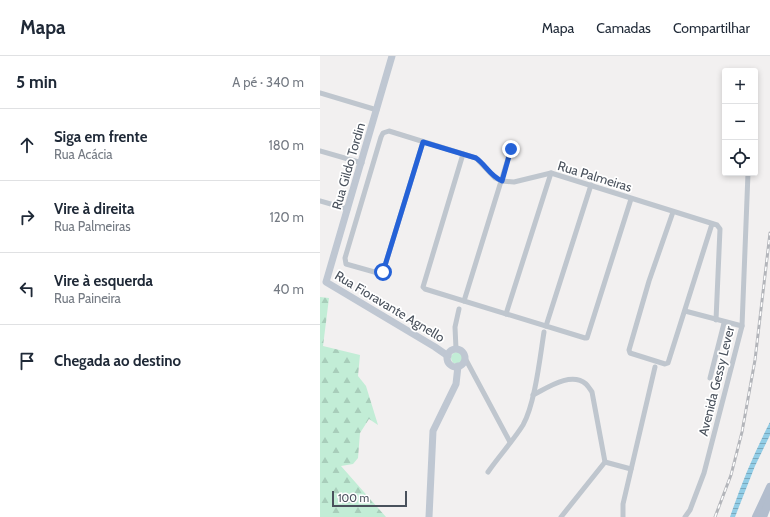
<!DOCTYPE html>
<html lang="pt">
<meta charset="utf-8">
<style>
body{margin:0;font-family:Cabin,sans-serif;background:#f2f2f3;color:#1f2937}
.controls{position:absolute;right:12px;top:12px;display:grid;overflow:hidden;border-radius:4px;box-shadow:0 2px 6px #0003}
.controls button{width:36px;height:36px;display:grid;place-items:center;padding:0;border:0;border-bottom:1px solid #e0e1e3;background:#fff;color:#1f2937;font:20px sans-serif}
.scale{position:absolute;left:12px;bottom:10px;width:75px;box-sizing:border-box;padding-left:4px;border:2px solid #49515c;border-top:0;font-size:11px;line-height:14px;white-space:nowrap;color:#49515c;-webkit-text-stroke:3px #fff;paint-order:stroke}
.stop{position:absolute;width:12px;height:12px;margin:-9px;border:3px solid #2562d7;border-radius:50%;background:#fff}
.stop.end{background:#2562d7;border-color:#fff;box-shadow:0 1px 4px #0008}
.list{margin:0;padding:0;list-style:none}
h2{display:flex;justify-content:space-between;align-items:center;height:52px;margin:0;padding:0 16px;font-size:17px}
h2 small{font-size:13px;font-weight:400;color:#747a83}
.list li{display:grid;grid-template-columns:26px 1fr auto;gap:12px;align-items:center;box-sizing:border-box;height:72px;padding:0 16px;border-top:1px solid #e0e1e3}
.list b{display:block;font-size:15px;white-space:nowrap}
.list p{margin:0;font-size:13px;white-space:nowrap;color:#747a83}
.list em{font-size:13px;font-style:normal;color:#747a83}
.icon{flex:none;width:22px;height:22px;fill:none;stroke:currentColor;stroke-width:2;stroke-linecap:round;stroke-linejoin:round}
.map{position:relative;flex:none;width:450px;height:461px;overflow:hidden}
header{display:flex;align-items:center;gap:24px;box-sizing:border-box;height:56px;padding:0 20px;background:#fff;border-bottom:1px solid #e0e1e3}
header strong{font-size:19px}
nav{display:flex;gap:22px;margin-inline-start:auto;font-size:14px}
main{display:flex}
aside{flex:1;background:#fff}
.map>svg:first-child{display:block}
.grass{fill:#c2edd6}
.forest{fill:url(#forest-firs)}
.water{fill:url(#water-rules)}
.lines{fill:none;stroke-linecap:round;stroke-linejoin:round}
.street{stroke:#bfc6ce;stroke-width:5}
.secondary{stroke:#bfc7d2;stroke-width:7}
.primary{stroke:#b2bdcd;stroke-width:8}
.rail-casing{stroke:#b3b5ba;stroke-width:3}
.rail{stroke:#fff;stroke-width:1.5;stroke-dasharray:4.5;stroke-linecap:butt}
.route{stroke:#2562d7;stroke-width:5}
.labels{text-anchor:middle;stroke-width:3.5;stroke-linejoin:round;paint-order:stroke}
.street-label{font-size:13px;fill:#49515c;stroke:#fff}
</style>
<header>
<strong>Mapa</strong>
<nav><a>Mapa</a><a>Camadas</a><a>Compartilhar</a></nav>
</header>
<main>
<aside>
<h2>5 min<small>A pé · 340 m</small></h2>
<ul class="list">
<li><svg class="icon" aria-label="ahead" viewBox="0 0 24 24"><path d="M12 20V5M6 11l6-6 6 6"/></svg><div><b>Siga em frente</b><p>Rua Acácia</p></div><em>180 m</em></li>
<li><svg class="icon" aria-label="right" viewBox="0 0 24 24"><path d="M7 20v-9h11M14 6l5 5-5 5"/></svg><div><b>Vire à direita</b><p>Rua Palmeiras</p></div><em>120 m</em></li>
<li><svg class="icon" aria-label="left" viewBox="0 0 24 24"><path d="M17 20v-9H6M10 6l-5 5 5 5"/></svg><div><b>Vire à esquerda</b><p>Rua Paineira</p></div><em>40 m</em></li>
<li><svg class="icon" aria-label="arrive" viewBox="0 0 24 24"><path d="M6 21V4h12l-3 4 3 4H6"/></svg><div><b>Chegada ao destino</b></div></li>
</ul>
</aside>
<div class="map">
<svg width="450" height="461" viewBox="0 0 450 461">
<defs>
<pattern id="forest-firs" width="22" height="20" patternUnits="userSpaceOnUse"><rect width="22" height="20" fill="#c2edd6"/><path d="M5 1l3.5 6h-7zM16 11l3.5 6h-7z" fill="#a8cdba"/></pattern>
<pattern id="water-rules" width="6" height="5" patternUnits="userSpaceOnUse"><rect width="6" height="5" fill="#92cde6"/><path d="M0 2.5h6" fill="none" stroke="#79a9be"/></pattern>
</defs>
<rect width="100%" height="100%" fill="#f2f0f0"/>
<circle class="grass" cx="137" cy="302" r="6"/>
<path class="forest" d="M0,241L9,242L3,290L40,299L38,320L46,330L58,369L49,363L40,377L38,402L33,408L21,410L66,461H0Z"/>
<path class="water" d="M450,366V379L435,410L415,461H410C421,428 434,397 450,366Z"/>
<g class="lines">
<g class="street">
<path d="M435,35V32"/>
<path d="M0,37L57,54"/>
<path d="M103,86L63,216L58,217L26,208L25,202L61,81L63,77L69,75L156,102L175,122L182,125L194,126L231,117L397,169L400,173L396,264"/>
<path d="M0,95L42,107"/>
<path d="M143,98L103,231L105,233L265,282H267L311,143"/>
<path d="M0,145L28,153"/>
<path d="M353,156L329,225L309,294L310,297L345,308L348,307L392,168"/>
<path d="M144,245L191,93"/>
<path d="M365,255L422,270"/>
<path d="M186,258L231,117"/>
<path d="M226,270L271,129"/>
<path d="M136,293L135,271L139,253"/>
<path d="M145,302L190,386"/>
<path d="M390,322L404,267"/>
<path d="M213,339C227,332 251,315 266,328C268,330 270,333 272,336L285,406L241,461"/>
<path d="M285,406L311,413"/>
<path d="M168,416C179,400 193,385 203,369C215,348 220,301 224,276"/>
<path d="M303,461V448L335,311"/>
<path d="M365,461L370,454L384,417L422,270L428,117"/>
</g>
<g class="secondary">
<path d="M72,0L6,226L115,291L128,300"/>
<circle cx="136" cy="302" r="9"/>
<path d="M109,461L113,375L136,328L138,310"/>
</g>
<g class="primary">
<path d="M436,461L450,431"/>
<path d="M443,461L450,443"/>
</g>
<g class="rail-casing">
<path id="rail" d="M395,461L411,419L422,376L435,304L450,177"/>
</g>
<use href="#rail" class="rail"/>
</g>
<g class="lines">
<path class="route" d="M63,216L103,86L156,102C166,109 170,120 182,125L191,93"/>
</g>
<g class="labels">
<g class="street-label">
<text transform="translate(28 110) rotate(-74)" y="5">Rua Gildo Tordin</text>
<text transform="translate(275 120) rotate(17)" y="5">Rua Palmeiras</text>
<text transform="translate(70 250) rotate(31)" y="5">Rua Fioravante Agnello</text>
<text transform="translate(396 325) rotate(-76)" y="5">Avenida Gessy Lever</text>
</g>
</g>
</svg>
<div class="controls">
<button>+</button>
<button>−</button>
<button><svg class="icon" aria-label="locate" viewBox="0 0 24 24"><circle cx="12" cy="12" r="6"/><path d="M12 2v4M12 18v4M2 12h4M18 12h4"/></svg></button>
</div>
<div class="scale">100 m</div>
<div class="stop" style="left:63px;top:216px"></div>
<div class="stop end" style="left:191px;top:93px"></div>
</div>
</main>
